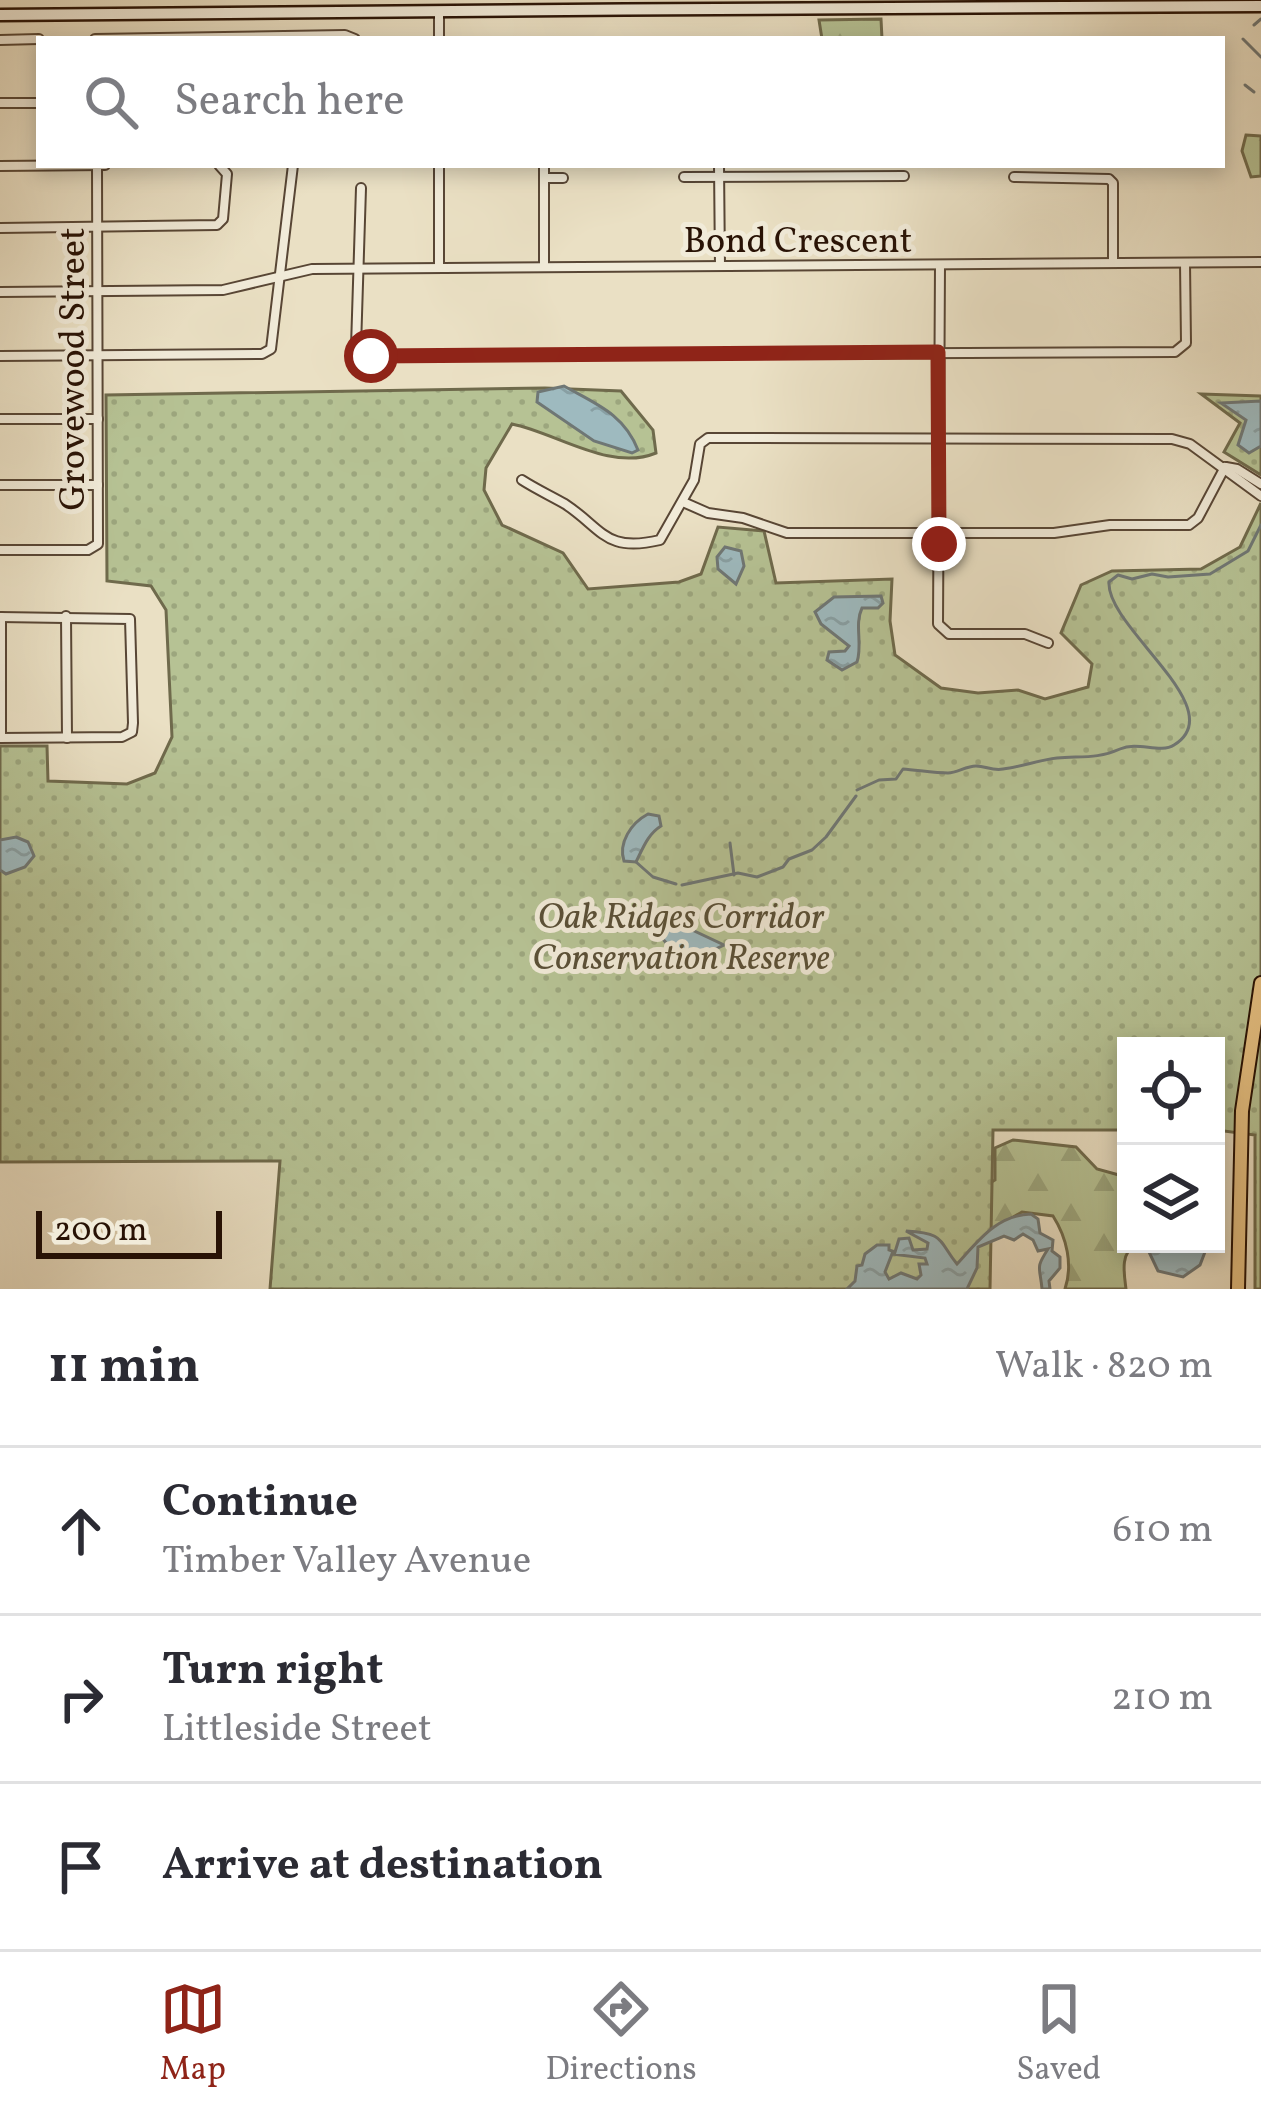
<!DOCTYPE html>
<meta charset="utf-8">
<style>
body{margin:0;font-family:Vollkorn,serif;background:#f2f2f3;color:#2b2b33}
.controls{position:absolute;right:36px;bottom:36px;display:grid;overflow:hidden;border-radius:0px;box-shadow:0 6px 18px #0003}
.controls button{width:108px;height:108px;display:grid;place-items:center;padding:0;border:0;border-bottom:3px solid #e1e1e2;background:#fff;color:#2b2b33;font:60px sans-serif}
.scale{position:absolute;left:36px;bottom:30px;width:186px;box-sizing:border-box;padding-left:12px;border:6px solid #281205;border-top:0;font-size:33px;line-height:42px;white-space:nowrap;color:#281205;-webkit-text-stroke:9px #f1ebd9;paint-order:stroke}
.stop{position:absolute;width:36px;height:36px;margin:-27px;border:9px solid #8f2418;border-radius:50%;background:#fff}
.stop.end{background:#8f2418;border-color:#fff;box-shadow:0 3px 12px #0008}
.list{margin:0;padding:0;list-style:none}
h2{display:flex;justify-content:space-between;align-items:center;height:156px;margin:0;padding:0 48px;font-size:51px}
h2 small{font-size:39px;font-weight:400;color:#7c7c81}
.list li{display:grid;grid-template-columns:78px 1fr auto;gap:36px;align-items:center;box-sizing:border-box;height:168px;padding:0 48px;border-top:3px solid #e1e1e2}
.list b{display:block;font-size:45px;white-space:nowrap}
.list p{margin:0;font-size:39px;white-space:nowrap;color:#7c7c81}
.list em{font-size:39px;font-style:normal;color:#7c7c81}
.icon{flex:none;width:66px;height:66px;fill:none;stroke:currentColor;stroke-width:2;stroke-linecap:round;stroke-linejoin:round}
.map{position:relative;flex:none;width:1261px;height:1289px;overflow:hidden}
.search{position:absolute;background:#fff;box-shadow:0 6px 18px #0003;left:36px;right:36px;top:36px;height:132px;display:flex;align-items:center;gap:30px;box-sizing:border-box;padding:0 42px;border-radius:0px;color:#7c7c81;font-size:45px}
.sheet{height:660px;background:#fff}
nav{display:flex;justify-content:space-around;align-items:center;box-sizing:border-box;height:168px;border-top:3px solid #e1e1e2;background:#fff;font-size:33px;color:#7c7c81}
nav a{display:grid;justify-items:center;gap:6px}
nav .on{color:#8f2418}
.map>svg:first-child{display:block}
.forest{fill:url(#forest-firs);stroke:#6f6a4c;stroke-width:3}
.park{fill:url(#park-dots);stroke:#6f6a4c;stroke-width:3}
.water{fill:url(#water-ripples);stroke:#6f7775;stroke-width:3;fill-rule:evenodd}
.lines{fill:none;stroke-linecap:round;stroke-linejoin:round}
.stream{stroke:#6f7775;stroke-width:3}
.street-casing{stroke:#584635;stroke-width:12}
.secondary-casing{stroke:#281205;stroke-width:15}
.primary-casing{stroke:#281205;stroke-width:16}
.street{stroke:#f1ebd9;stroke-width:8}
.secondary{stroke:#f1ebd9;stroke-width:10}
.primary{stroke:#e5c082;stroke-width:12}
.route{stroke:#8f2418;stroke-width:15}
.labels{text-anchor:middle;stroke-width:10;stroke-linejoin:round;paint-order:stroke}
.street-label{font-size:36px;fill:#281205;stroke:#f1ebd9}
.park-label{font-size:36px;font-style:italic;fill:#5a5037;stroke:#f1ebd9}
</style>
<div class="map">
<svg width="1261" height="1289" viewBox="0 0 1261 1289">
<defs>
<pattern id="forest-firs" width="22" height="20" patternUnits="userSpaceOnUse" patternTransform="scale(3)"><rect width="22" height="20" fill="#b6c294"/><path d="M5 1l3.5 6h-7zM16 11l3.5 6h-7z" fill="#9ca67e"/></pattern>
<pattern id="park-dots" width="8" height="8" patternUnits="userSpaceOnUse" patternTransform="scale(3)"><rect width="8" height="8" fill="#b6c294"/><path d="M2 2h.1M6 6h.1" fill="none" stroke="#9ca67e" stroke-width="1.8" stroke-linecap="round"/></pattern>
<pattern id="water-ripples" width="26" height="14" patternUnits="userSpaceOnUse" patternTransform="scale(3)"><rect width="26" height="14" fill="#9ebabf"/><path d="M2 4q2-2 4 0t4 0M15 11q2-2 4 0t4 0" fill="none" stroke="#889fa3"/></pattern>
</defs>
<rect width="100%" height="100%" fill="#eae0c4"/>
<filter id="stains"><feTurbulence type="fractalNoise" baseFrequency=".00167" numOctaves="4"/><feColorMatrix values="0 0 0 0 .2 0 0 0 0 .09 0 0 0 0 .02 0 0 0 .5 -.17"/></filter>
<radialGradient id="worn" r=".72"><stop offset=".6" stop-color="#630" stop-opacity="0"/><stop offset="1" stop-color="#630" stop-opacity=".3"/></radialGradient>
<g class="forest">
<path d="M881,19L882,39H822L819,20Z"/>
<path d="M1246,135L1261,136V176L1251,177L1242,151Z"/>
<path d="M1013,1140L1076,1147L1097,1169L1126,1177V1244H1136C1120,1253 1124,1273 1126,1289H1065C1073,1265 1067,1238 1053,1216L1022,1212L991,1230L967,1197L995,1180V1148Z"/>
</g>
<g class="park">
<path d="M545,388L621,391L653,430L656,453C610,472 557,433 512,424L486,468L484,490L502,525L563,553L588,589L679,582L701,574L718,527L764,531L776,583L892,579L890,621L895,655L941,688L978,693L1018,690L1045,699L1088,687L1092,664L1061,633L1081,585L1112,571L1201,569L1240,547L1261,503V1289H1255V1135L1216,1130V1046H1126V1130H993L990,1289H270L280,1161L0,1162V746H47L48,781L127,784L155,773L172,737L166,610L151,586L107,581L106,395Z"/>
<path d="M1201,394L1261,396V475L1224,452L1240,423Z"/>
</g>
<g class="water">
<path d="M564,386C596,404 624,414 638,450L632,453L594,441L537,402L538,392Z"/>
<path d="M1261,401V446L1249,453L1238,445L1246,420L1221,403Z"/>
<path d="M725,547L741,551L744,566L736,584L718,569L717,557Z"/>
<path d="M881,596L883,603L878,608H862C854,625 863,644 857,662L842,670L827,660L829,652L845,651L849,646L821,624L815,612L834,597Z"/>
<path d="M648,814L659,816L661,826C648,834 643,848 636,862L624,861C618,843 631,823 648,814Z"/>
<path d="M16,837L28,842L34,856L25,867L6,874L0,870V840Z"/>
<path d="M659,929H690L724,945L705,954L674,952L656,931Z"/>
<path d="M1031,1214L1038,1219L1040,1233L1053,1240L1052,1251L1060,1257V1268L1049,1281L1050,1289H1042C1040,1266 1035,1269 1048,1249L1038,1251L1033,1240L1023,1234L1014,1240L1004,1236L978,1247L977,1268L967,1289H847L855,1281L857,1266L862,1265L865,1254L877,1245H889V1250L895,1252L899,1239L909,1238L913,1250L927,1249L928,1243L906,1231C946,1233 938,1241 957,1264C979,1240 997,1215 1031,1214ZM892,1254L925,1258L927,1264H919L921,1275L917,1279L901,1273L889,1279L885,1272Z"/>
<path d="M1150,1244H1208L1200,1265L1183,1277L1158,1271L1149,1252Z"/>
</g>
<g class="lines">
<g class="stream">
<path d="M1254,25L1261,19"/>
<path d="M1243,39L1261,57"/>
<path d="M1245,85L1254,92"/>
<path d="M857,790L879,780L896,779L903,769C917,770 935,773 948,773C957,773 966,766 976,766C986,766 992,771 1003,769C1021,767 1039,760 1057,758C1081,756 1098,759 1120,749C1138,741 1160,754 1174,745C1233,709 1106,628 1109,582L1118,575L1132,579L1152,574L1168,577L1210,574L1248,551L1261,525"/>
<path d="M730,843L734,875"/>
<path d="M636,862L653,877L676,884"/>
<path d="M682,885L738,873L757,877L783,867L789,859L812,850L826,837L856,796"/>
</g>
<g class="street-casing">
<g id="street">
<path d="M439,11V39"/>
<path d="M95,39L345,35L355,39"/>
<path d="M0,40L39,39"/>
<path d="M0,103H39"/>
<path d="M544,165V267"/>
<path d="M719,165L720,266"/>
<path d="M0,166L105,165"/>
<path d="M684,177L904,176"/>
<path d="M1014,177L1109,179L1113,183V263"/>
<path d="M544,178H563"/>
<path d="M361,188L356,347L368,356L1175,352L1186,343L1185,263"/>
<path d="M0,228L217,225L223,219L227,174L219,165"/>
<path d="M940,265L938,624L949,634H1025L1048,643"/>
<path d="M439,268V165"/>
<path d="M0,292L223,290L312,269L1261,262"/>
<path d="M0,356L262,354L271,349L293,165"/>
<path d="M0,419H98"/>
<path d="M1226,467L1237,469L1261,484"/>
<path d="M522,480C536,489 551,496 565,504C603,529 605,553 660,540L694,480L700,444L708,438L1172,439L1190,444L1261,496"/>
<path d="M0,485H98"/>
<path d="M683,502L708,513L743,518L787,533H1054L1110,525H1189L1198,518L1225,467"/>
<path d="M0,550H88L98,544L97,165"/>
<path d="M66,616L67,738"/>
<path d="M0,617L130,619L133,723L132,732L122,737L0,738"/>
<path d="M1,617V738"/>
</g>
</g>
<g class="secondary-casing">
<path id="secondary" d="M0,15C420,10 841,8 1261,6"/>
</g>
<g class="primary-casing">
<path id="primary" d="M1238,1289L1242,1111L1261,983"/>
</g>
<use href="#street" class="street"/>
<use href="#secondary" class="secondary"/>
<use href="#primary" class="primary"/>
</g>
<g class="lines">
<path class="route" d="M371,356L938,352L939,544"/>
</g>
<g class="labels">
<g class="street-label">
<text x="798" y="252">Bond Crescent</text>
<text transform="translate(71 369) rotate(-90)" y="13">Grovewood Street</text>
</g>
<g class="park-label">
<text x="681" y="928">Oak Ridges Corridor<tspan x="681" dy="41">Conservation Reserve</tspan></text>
</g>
</g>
<rect width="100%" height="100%" filter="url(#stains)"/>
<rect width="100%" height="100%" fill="url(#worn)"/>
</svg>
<div class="controls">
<button><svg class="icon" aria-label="locate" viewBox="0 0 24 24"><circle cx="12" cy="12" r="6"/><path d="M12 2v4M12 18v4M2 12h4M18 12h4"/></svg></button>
<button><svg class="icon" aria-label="layers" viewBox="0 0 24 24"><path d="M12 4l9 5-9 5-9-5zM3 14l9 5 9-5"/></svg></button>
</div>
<div class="scale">200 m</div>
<div class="stop" style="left:371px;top:356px"></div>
<div class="stop end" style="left:939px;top:544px"></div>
<div class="search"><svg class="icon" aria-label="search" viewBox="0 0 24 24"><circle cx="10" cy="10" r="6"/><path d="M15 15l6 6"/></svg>Search here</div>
</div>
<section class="sheet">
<h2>11 min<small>Walk · 820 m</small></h2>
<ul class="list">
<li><svg class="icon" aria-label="ahead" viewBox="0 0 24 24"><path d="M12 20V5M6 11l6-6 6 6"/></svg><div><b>Continue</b><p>Timber Valley Avenue</p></div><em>610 m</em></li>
<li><svg class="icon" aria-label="right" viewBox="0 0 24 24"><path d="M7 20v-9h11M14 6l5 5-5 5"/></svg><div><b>Turn right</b><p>Littleside Street</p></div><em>210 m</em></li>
<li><svg class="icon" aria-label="arrive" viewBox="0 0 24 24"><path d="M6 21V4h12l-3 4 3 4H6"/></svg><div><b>Arrive at destination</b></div></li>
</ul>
</section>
<nav>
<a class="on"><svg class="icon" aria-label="map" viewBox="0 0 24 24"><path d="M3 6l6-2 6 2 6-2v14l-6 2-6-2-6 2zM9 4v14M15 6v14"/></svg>Map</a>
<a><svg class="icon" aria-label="directions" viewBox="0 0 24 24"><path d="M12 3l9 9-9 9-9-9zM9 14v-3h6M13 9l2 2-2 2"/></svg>Directions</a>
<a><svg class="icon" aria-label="saved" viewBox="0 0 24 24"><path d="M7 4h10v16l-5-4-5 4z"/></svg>Saved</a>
</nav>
